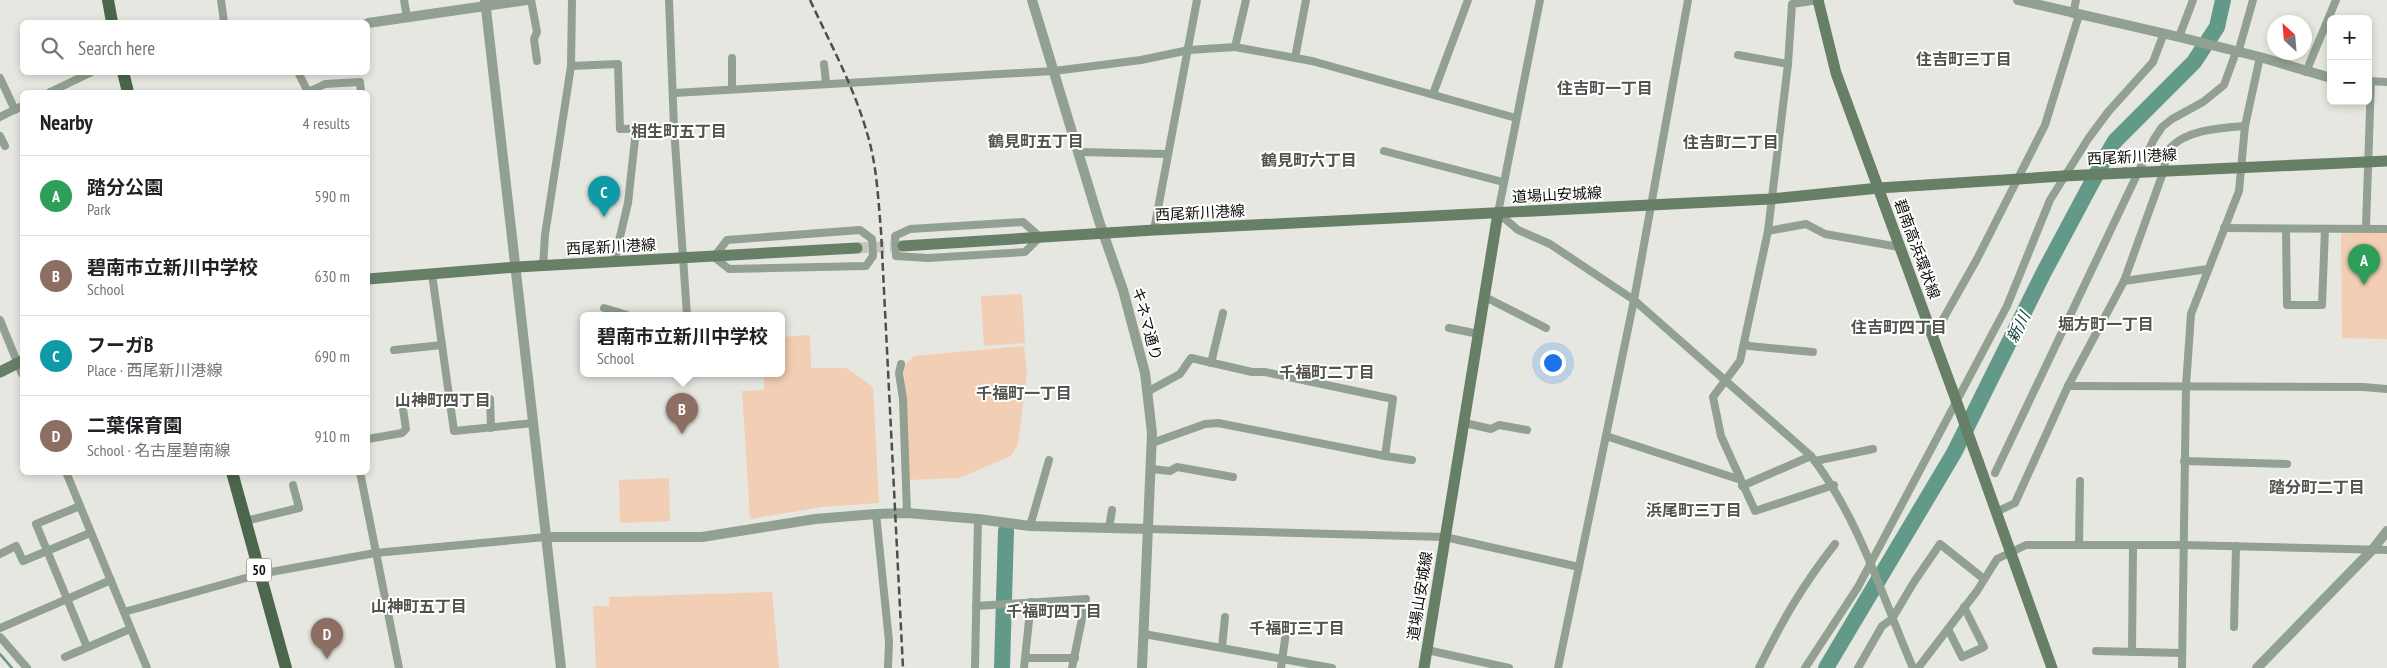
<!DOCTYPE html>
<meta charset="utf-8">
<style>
body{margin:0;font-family:"PT Sans Narrow","Noto Sans JP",sans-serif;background:#f2f2f2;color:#202124}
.controls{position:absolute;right:15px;top:15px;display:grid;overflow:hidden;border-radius:8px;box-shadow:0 2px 8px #0003}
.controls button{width:45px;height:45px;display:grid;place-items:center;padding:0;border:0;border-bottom:1px solid #e0e0e0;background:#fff;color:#202124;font:25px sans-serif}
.compass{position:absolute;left:2267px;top:15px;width:45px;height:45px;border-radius:50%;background:#fff;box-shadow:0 2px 8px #0003;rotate:334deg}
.you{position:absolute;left:1552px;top:362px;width:18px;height:18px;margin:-12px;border:4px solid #fff;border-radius:50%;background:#1a73e8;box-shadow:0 0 0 8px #1a73e833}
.badge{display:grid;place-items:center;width:32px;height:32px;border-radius:50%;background:#a53898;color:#fff;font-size:16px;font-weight:700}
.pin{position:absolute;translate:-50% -41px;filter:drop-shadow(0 1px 2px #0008)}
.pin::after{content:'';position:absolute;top:26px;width:18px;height:15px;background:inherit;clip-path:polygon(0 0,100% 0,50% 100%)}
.popup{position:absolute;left:580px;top:312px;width:205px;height:65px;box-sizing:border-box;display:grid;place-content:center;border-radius:8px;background:#fff;filter:drop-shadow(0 1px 4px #0005);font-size:16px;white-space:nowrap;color:#757577}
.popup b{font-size:19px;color:#202124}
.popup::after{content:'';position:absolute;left:50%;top:100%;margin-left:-10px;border:10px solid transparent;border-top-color:#fff}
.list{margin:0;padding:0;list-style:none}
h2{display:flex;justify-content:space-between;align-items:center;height:65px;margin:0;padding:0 20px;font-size:21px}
h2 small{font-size:16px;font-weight:400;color:#757577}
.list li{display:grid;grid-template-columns:32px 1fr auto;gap:15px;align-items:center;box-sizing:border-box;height:80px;padding:0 20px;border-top:1px solid #e0e0e0}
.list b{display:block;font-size:19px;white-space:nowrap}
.list p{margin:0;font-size:16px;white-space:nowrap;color:#757577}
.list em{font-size:16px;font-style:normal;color:#757577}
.icon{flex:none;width:28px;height:28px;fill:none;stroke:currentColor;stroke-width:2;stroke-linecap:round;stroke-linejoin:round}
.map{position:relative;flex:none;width:2387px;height:668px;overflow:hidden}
.search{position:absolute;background:#fff;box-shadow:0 2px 8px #0003;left:20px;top:20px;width:350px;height:55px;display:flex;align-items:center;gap:12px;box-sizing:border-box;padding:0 18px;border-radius:8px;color:#757577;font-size:19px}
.panel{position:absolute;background:#fff;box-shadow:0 2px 8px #0003;left:20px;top:90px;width:350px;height:385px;border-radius:8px}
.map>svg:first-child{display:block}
.green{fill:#f1ceb4}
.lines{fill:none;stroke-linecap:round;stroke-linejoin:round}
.stream{stroke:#629988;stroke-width:2.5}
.river{stroke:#629988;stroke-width:16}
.secondary-tunnel{stroke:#c5c6c1;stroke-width:11;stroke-dasharray:11 5.5;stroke-linecap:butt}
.minor{stroke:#91a090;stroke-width:8}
.tertiary{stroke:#91a090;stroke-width:10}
.secondary{stroke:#687f67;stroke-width:11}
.primary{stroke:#4b664b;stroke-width:12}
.rail{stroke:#4e4e4b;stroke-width:2.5;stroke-dasharray:8 4;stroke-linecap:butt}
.secondary-bridge{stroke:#687f67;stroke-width:11}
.labels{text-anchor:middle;stroke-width:4;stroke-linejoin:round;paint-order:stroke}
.shield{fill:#fff;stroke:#555554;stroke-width:1}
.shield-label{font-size:14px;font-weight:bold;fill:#0c0c0a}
.street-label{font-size:15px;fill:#0c0c0a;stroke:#fff}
.neighbourhood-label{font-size:16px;font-weight:bold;fill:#52534e;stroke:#fff}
.water-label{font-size:16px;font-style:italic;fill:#0c3e32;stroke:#fff}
</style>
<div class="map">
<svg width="2387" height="668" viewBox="0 0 2387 668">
<rect width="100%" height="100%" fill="#e6e7e1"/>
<g class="green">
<path d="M2387,230V339L2342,338L2341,232Z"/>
<path d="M1022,294L1025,343L984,346L981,296Z"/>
<path d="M810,335L811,368H847L873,387L879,503L822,507L750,519L742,391L764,390V373H781V337Z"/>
<path d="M1024,346L1027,371L1018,444L1011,456L959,478L908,480L904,366L914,356Z"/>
<path d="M669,478L670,521L620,523L619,480Z"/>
<path d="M772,592L779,668H596L593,606H609V597Z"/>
</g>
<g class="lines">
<path class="stream" d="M0,654L12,668"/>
<g class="river">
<path d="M1002,668L1006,531"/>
<path d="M1826,668L1954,453L2044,272L2105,158L2115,141L2194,62L2217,27L2223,0"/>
</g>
<path class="secondary-tunnel" d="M857,248L903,246"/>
<g class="minor">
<path d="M221,0L224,22"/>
<path d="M404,0L407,17"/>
<path d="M531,0L537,32L534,39L537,61"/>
<path d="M669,0L674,128L687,315"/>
<path d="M1540,0L1498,213L1518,230L1550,244L1634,300L1811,456C1859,518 1882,596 1913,668"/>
<path d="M1818,0L1792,4L1788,64L1768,231L1740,361L1713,397L1721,436L1755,511L1834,485"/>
<path d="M2073,14L2076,0"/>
<path d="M2179,37L2193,0"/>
<path d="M1235,47L1246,0"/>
<path d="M2238,53L2253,0"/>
<path d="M1738,55L1788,64"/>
<path d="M732,58V89"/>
<path d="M1295,58L1306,0"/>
<path d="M824,64L826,83"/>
<path d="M571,66L572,0"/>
<path d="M298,72L308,92"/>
<path d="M2306,72L2336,0"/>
<path d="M0,78L15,110"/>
<path d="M2368,81L2387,82"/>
<path d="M50,92L92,72"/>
<path d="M308,92L325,84L360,82L361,92"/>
<path d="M674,93L1054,71L1141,60L1189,50L1235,47L1312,61L1516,118"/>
<path d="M1433,94L1468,0"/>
<path d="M0,117L22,106"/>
<path d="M0,136L5,146"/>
<path d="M1384,151L1503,182"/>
<path d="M1078,152L1167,154"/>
<path d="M1023,222L1040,237L1025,252L928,258L896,256L895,236L910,229Z"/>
<path d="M2366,226L2371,81"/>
<path d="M2224,228L2387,229"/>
<path d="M2286,229L2287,305H2322L2325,229"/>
<path d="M860,230L872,239L873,256L866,266L729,269L714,257L727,240Z"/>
<path d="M1154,230L1197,0"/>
<path d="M1768,231L1806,224L1825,234L1899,247"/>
<path d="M614,262L628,203L636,130"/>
<path d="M543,266L545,235L571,66L618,64L620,129L674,128"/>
<path d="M432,274L454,431L534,423"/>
<path d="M2124,281L2208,269"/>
<path d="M1485,297L1546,328"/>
<path d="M604,308L627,315"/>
<path d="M0,320L22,374"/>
<path d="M1449,328L1479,334"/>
<path d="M1933,337L1977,259L2045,125L2079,15"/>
<path d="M1744,343L1749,346L1813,352"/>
<path d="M394,350L442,345"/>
<path d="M1211,363L1223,313"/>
<path d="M901,364L899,373L903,399L907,513"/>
<path d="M2068,386L2363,387L2387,389"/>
<path d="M1147,392L1180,374L1191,358L1252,372H1265L1393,399L1385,456L1218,423L1205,424L1152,443"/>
<path d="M490,399L491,428"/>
<path d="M1465,423L1491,429L1499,425L1527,430"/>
<path d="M1606,436L1738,479"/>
<path d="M368,439L402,433L406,429L403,409"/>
<path d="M1385,456L1412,460"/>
<path d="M1815,461L1873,449"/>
<path d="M2184,461L2287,464"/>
<path d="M1151,469L1170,471L1177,467L1233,477"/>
<path d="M66,472L147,668"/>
<path d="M360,472L399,668"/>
<path d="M1995,473L2154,139L2162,127L2172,119L2203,102L2224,85L2236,52"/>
<path d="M1742,486L1811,456"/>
<path d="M80,506L36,524L87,647"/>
<path d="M1996,512L2015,503L2068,386L2124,281L2164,170C2165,162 2165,154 2170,148C2188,129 2222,128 2245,126"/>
<path d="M876,514L889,641L888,668"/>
<path d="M245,521L299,508L293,485"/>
<path d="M1030,526L1049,460"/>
<path d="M1109,528L1112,510"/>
<path d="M1149,529L1445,537L1579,567"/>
<path d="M2079,545L2080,481"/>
<path d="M0,554L16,546L23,561L90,533"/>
<path d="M976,606L1086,599L1072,668"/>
<path d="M124,612L260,574L375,553L546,537"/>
<path d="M2234,627L2236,546"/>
<path d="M0,628L111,580"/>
<path d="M1948,629L1962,657L1984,647L1964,607"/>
<path d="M1144,634L1332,668"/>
<path d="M0,637L27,668"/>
<path d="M1222,647L1225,617"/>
<path d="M1427,650L1509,668"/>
<path d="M2096,651L2182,653"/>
<path d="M2132,652L2133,546"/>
<path d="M65,657L130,629"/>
<path d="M1026,658H1075"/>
<path d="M975,668L978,519"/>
<path d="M1024,668L1031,602"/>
<path d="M1281,668L1287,625"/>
<path d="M1558,668L1634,300L1688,0"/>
<path d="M1759,668C1782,621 1802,586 1835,544"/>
<path d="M1805,668L1858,587L2007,306L2050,200L2088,139L2108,112L2153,62L2164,33"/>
<path d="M1858,668L1882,626L1892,619L1914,582L1940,544L1984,579"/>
<path d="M1918,668L1977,591L1997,559L2026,545H2183L2387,550"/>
<path d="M2182,668L2186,386L2191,314L2239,191L2245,126L2260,57"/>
</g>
<g class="tertiary">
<path d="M485,0L561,668"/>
<path d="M1032,0L1099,221L1123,290L1145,373L1152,433L1142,668"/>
<path d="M2018,0L2179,37L2260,57L2331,78"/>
<path d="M368,23L527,0"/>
<path d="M546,537H702L815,519L876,514L907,513L978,519L1030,526L1149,529"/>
<path d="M2257,668L2373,549L2387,531"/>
</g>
<g class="secondary">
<path d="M1818,0L1836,73L1952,389"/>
<path d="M2125,173L2387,161"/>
<path d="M903,246L1154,230L1770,199L1879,188L2064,176"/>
<path d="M368,279L517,267L857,248"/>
<path d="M0,372L22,361"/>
<path d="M1978,461L2052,668"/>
<path d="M1424,668L1498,213"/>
</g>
<g class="primary">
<path d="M108,0L112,22"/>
<path d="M123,72L128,92"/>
<path d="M232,472L286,668"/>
</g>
<path class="rail" d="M810,0C830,43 854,87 867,133C877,165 878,198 881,231L903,668"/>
<g class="secondary-bridge">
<path d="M2064,176L2125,173"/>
<path d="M1952,389L1978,461"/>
</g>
</g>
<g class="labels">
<rect class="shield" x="246.5" y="558.5" width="25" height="23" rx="4"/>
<g class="shield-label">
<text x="259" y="575">50</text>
</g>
<g class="street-label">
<text transform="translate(2132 157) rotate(-3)" y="5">西尾新川港線</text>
<text transform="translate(1557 195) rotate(-3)" y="5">道場山安城線</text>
<text transform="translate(1200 213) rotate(-3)" y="5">西尾新川港線</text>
<text transform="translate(611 247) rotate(-3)" y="5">西尾新川港線</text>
<text transform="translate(1917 249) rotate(70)" y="5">碧南高浜環状線</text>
<text transform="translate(1147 324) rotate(75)" y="5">キネマ通り</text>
<text transform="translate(1420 596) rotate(-81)" y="5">道場山安城線</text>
</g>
<g class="neighbourhood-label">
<text x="1964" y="65">住吉町三丁目</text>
<text x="1605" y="94">住吉町一丁目</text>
<text x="679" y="137">相生町五丁目</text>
<text x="1036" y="147">鶴見町五丁目</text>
<text x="1731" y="148">住吉町二丁目</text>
<text x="1309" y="166">鶴見町六丁目</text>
<text x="2106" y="330">堀方町一丁目</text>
<text x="1899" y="333">住吉町四丁目</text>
<text x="1327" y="378">千福町二丁目</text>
<text x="1024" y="399">千福町一丁目</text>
<text x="443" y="406">山神町四丁目</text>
<text x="2317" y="493">踏分町二丁目</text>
<text x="1694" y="516">浜尾町三丁目</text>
<text x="419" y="612">山神町五丁目</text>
<text x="1054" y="617">千福町四丁目</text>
<text x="1297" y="634">千福町三丁目</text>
</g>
<g class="water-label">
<text transform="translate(2018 327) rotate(-63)" y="6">新川</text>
</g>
</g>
</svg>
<div class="controls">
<button>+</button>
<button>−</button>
</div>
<svg class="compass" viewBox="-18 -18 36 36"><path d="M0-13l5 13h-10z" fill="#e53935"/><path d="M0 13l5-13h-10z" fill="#757577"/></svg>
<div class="you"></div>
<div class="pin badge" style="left:2364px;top:285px;background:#2e9e5b">A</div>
<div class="pin badge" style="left:682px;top:434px;background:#8d6e63">B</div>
<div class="popup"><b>碧南市立新川中学校</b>School</div>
<div class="pin badge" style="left:604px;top:217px;background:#0f9aa8">C</div>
<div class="pin badge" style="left:327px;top:659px;background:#8d6e63">D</div>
<div class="search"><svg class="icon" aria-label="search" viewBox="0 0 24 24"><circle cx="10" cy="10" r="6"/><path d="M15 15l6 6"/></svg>Search here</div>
<section class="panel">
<h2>Nearby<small>4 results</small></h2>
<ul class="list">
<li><span class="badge" style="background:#2e9e5b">A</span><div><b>踏分公園</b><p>Park</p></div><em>590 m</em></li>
<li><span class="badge" style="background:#8d6e63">B</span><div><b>碧南市立新川中学校</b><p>School</p></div><em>630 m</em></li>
<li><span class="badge" style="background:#0f9aa8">C</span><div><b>フーガB</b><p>Place · 西尾新川港線</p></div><em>690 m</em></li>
<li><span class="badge" style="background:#8d6e63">D</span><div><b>二葉保育園</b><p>School · 名古屋碧南線</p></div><em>910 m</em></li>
</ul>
</section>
</div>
